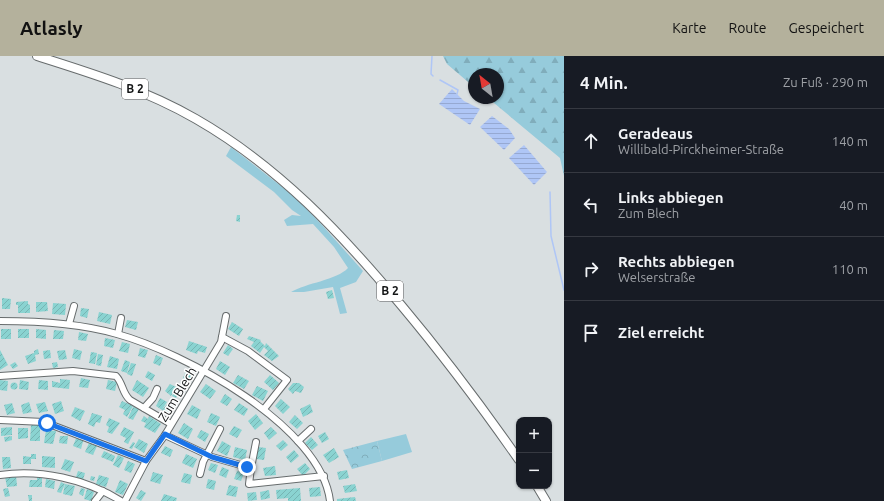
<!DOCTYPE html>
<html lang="de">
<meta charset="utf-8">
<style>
body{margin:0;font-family:Ubuntu,sans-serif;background:#242831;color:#f1f3f6}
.controls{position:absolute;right:12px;bottom:12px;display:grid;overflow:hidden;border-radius:8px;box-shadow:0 1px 3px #0004}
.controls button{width:36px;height:36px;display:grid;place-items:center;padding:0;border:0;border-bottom:1px solid #363941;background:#171b24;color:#f1f3f6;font:20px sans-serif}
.compass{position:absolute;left:468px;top:12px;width:36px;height:36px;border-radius:50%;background:#171b24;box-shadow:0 1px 3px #0004;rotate:329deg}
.stop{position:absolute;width:12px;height:12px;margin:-9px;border:3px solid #1a73e8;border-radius:50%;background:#fff}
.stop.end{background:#1a73e8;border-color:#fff;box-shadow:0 1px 4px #0008}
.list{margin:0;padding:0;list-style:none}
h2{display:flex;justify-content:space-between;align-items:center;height:52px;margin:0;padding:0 16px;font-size:17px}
h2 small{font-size:13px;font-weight:400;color:#9ea1a6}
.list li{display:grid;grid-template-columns:26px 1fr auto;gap:12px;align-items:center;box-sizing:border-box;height:64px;padding:0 16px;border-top:1px solid #363941}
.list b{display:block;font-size:15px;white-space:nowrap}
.list p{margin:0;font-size:13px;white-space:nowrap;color:#9ea1a6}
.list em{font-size:13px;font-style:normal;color:#9ea1a6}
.icon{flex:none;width:22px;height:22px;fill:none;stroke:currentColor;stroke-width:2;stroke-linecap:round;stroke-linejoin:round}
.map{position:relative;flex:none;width:564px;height:445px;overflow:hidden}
header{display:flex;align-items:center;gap:24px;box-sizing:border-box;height:56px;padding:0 20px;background:#b4b19c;color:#111}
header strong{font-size:19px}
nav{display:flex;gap:22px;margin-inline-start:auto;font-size:14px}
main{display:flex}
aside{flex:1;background:#171b24}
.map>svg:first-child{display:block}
.grass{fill:#96cbdb}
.forest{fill:url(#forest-firs)}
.park{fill:url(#park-crowns)}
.water{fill:url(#water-rules)}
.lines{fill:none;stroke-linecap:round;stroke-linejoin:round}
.stream{stroke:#afc6f6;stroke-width:1.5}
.building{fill:url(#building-hatch)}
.minor-casing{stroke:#676c6d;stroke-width:8}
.major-casing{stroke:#676c6d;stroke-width:10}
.minor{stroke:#fff;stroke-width:6}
.major{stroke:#fff;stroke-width:8}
.route{stroke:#1a73e8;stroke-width:5}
.labels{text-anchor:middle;stroke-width:3;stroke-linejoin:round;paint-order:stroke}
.shield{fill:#fff;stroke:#5a5b5c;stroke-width:1}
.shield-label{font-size:12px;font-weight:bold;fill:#131516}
.street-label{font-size:13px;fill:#131516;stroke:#fff}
</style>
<header>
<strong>Atlasly</strong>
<nav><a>Karte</a><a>Route</a><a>Gespeichert</a></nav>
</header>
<main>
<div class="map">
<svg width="564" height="445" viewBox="0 0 564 445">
<defs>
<pattern id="forest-firs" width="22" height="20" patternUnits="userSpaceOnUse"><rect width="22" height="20" fill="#96cbdb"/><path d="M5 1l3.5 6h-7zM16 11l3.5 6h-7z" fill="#80adbb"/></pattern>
<pattern id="park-crowns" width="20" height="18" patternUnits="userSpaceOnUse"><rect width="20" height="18" fill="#96cbdb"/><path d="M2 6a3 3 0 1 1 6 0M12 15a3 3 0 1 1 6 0" fill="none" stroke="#80adbb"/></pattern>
<pattern id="water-rules" width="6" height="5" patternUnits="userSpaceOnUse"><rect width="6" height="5" fill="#afc6f6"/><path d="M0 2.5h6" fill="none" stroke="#96a9d2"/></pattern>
<pattern id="building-hatch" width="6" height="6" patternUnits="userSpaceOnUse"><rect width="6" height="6" fill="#8ad3d1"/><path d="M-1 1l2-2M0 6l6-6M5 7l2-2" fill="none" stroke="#76b4b3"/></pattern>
</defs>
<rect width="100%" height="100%" fill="#d9dfe1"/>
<g class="grass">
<path d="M231,91L295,141L322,169L363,215L356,226L340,232L347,257L340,258L333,231L304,236H291C306,227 337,224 348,212L334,191L313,168L287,170L284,164L292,159L301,160L292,154L274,136L226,100Z"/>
<path d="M406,378L412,396L382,405L377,385Z"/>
</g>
<path class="forest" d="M443,0H564V120L560,102L488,42H498V18H474V31L447,8Z"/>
<path class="park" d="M377,385L382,405L352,413L343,394Z"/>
<g class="water">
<path d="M452,33L464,45L480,53L470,69L439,48Z"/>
<path d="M492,60L509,73L515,82L504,94L480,71Z"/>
<path d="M524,89L547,116L534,129L509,102Z"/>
</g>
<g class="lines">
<g class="stream">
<path d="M432,0L431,18L433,20"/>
<path d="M440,24L458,34L457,38"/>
<path d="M550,136L551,180L564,234"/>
</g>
</g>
<g class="building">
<path d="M237,159H240V166L236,165Z"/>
<path d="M332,234L334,242L328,243L326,236Z"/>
<path d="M2,242L11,243L10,253H2Z"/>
<path d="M28,245V248L30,249V257H18V249H16V246Z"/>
<path d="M36,246H47L48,255L36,256Z"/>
<path d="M53,247L66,248L65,259L52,258Z"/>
<path d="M81,252L89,253L87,262L80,260Z"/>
<path d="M99,256L112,259L110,268L97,265Z"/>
<path d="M127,264L138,266L136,274L125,271Z"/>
<path d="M232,266L243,273L239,280L228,273Z"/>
<rect x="1" y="273" width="10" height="10"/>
<rect x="18" y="273" width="11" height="9"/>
<path d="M36,273L46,274V283L36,282Z"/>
<path d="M54,274L64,275L63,283H53Z"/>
<path d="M79,276L88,278L86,285L78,284Z"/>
<path d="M249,280L261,284L260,285L265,290L266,287L279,300L272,305L264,299L268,295L264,291L260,297L251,290L254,286L247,283Z"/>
<path d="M105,282L115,284L113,292L104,290Z"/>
<path d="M189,285L207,291L205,297L198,295L197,298L186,294Z"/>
<path d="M122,286L130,288L128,297L119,295Z"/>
<path d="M228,289L233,293L228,300L223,297Z"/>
<path d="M140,292L148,294L145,302L138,300Z"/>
<path d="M38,293L39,298L35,299L36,305L28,308L25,300L34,297V295Z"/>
<path d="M74,293L82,295L80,304L72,302Z"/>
<path d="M0,294L8,309L0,314Z"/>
<path d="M50,294L51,302L44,303L43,295Z"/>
<path d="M65,294L67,303L59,304L57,295Z"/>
<path d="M91,296L97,297L95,308L89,307Z"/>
<path d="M98,298L103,299L101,310L96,309Z"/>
<path d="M156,299L163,302L160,310L153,307Z"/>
<path d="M110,300L119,303L117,313L107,311Z"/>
<path d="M125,304L130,306L127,317L121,315Z"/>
<path d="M220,305L230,311L225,319L216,313Z"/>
<path d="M15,306L18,310L13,313L10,309Z"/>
<path d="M57,306L58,311L53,312L52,307Z"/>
<path d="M131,307L136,308L132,320L127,318Z"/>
<path d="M148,315L155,319L152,325L145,321Z"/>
<path d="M186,315L193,318L190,325L183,322Z"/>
<path d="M238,319L249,325L244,333L233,327Z"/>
<path d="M270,319L279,327L273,334L264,326Z"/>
<path d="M81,322L90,324L88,332L79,331Z"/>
<path d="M60,323L70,324L69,333L52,331V325L60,327Z"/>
<path d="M0,324L8,325L7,335L0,334Z"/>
<path d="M20,324L29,326L28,334L19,333Z"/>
<path d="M39,324L48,325V334L38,333Z"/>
<path d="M108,324L117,326L115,335L106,333Z"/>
<path d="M137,324L149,332L143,341L132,334Z"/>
<circle cx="14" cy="330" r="3.5"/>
<path d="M293,327H299L304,331L301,337L295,335L293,338L288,333Z"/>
<path d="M170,328L176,331L171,340L165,335Z"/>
<path d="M206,328L216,335L210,343L200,336Z"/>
<path d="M257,330L268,335L263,345L252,339Z"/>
<path d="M177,331L181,334L176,342L172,340Z"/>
<path d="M225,338L232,343L227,350L220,346Z"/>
<path d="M160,342L167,346L162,354L156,350Z"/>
<path d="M281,343L290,351L283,358L275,350Z"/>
<path d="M61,345L64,355L55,358L52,348Z"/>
<path d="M122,345L133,350L127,361L123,358L125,354L119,351Z"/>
<path d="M29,346L32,356L23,358L21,349Z"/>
<path d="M45,346L48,355L39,357L36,348Z"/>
<path d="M12,347L15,357L7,359L4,349Z"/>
<path d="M168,347L173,350L169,358L162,354Z"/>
<path d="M239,347L248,353L244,360L234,354Z"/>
<path d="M310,348L313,356L303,361L300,353Z"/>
<path d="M192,349L201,354L197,363L187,358Z"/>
<path d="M75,351L85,355L80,365L71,360Z"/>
<path d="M133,351L139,353L133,364L128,362Z"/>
<path d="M92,357L102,360L100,367L96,366L94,371L88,368Z"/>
<path d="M211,357L220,361L216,370L207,366Z"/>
<path d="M256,358L263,367L255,374L248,365Z"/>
<path d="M295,359L303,367L297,373L289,366Z"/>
<path d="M144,360L148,363L149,360L161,368L155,377L144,371L146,367L141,365Z"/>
<path d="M109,362L120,367L112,378L107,376L109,371L106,369Z"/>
<path d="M184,367L193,373L188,383L178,377Z"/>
<path d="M31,369H40V385H30Z"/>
<path d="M234,370L242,374L237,382L229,378Z"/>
<path d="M12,371V379L1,380V372Z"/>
<path d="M124,371L134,376L128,388L124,386L126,382L120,379Z"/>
<path d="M271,371L277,377L269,384L264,377Z"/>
<path d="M18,372H28V382L18,383Z"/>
<path d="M46,374L56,375L53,388L44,387Z"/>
<path d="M201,374L209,378L205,386L197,381Z"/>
<path d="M325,376L329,383L322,387L318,380Z"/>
<path d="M12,380V384L5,386L4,381Z"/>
<path d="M60,380H68L67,388L59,387Z"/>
<path d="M77,380L84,382L81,393L73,390Z"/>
<path d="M311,381L318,389L312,394L305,387Z"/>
<path d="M139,383L148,388L144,397L134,391Z"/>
<path d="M283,384L288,389L281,395L276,390Z"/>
<path d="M222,385L231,390L227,400L217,395Z"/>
<path d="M133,386L135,387L132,393L129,392Z"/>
<path d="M89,387L97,390L93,399L85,396Z"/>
<path d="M165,390L173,394L170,401L161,397Z"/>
<path d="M235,391L247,394L245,404L233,401Z"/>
<path d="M258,391L266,392L264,404L256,403Z"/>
<path d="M334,392L339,401L329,407L323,399Z"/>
<path d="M294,394L299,400L291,407L286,401Z"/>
<path d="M104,395L115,400L113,406L101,401Z"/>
<path d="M31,398H36V403H31V408H23V400L31,401Z"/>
<path d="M186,398L197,403L193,412L182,407Z"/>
<path d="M118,399L124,402L119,412L113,409Z"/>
<path d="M42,400L55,401V412L42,411Z"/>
<path d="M2,401H10L11,412L3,413Z"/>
<path d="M65,403L74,406L70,416L61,413Z"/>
<path d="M128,405L135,408L131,417L124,414Z"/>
<path d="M211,407L218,409L215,417L208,414Z"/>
<path d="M305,407L310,413L303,420L297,413Z"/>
<path d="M275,410L276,419L265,420L263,412Z"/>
<path d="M222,411L229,414L226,422L219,419Z"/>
<path d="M347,414L349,422L339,424L337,416Z"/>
<path d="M78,415L85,417L83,424L76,421Z"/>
<path d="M237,415L244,417L241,425L234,423Z"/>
<path d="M153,416L163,419L160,428L150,425Z"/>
<path d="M184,417L192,419L190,428L181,426Z"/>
<path d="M16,419L17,430L7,431L5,421Z"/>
<path d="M99,419L109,422L106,431L96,428Z"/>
<path d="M37,420H42V431H29L30,424H37Z"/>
<path d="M91,420L95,421L94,425L90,424Z"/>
<path d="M46,423L55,425L54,433L45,431Z"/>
<path d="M208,423L216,425L214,434L206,432Z"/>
<path d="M120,424L128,428L123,439L115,436Z"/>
<path d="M61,426L65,428L61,437L57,436Z"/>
<path d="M65,428L75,430L72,440L63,438Z"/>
<path d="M355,428L357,435L345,437L343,430Z"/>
<path d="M229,429L238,431L236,441L226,439Z"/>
<path d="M320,431L321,440L310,441L309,432Z"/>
<path d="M8,432L10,440L5,441L3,433Z"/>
<path d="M81,432L85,433L83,440L79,438Z"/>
<path d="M300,432L301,445H288V442L277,443L276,434Z"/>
<path d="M87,433L94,436L91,445L84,443Z"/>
<path d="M141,434L146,437L141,445L136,442Z"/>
<path d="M269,434L270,442L261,444L260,436Z"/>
<path d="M256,436L257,444L248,445L247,437Z"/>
<path d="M164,438L177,442L176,445H161Z"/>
<path d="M28,439H32V445H29Z"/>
<path d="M355,441L356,445H337V443Z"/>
</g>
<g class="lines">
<g class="minor-casing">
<g id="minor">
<path d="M0,265C39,265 79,267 117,278C183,296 321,370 330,445"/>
<path d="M69,268L74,250"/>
<path d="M118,278L121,262"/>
<path d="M222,281L248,295L287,324L264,353"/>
<path d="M0,320L73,315L116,320C123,327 122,337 130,344L171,368"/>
<path d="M144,352L153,342L157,333"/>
<path d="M0,364L44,366L146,405"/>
<path d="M165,379L212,401L251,412L249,428L324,420"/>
<path d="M298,385L311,373"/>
<path d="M251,412L256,386"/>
<path d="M200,418L203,406L220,373"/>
<path d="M0,419C40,413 86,423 121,445"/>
<path d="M95,445L103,435"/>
<path d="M125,445L146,405L165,379L221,286L226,260"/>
</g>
</g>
<g class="major-casing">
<g id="major">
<path d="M37,0C91,17 146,34 196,63C278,110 341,177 401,249C443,299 482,351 519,404"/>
<path d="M537,430L546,445"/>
</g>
</g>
<use href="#minor" class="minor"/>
<use href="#major" class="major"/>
</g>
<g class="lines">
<path class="route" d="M47,367L146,405L165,378L212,401L247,411"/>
</g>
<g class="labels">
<g class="shield">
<rect x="122" y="23" width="26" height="20" rx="3"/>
<rect x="377" y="225" width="26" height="20" rx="3"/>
</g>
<g class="shield-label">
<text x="135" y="37">B 2</text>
<text x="390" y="239">B 2</text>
</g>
<g class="street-label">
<text transform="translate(177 338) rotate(-59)" y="5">Zum Blech</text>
</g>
</g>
</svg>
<div class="controls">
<button>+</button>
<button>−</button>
</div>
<svg class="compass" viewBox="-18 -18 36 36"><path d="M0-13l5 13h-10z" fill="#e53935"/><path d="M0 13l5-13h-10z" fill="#9ea1a6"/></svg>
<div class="stop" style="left:47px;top:367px"></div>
<div class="stop end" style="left:247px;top:411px"></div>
</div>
<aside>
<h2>4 Min.<small>Zu Fuß · 290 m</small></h2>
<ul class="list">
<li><svg class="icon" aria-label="ahead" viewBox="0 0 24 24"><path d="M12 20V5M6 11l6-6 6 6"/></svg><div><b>Geradeaus</b><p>Willibald-Pirckheimer-Straße</p></div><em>140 m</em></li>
<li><svg class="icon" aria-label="left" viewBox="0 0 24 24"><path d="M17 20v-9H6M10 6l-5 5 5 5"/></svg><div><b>Links abbiegen</b><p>Zum Blech</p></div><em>40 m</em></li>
<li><svg class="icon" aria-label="right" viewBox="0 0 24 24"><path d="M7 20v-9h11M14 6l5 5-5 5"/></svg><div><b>Rechts abbiegen</b><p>Welserstraße</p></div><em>110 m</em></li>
<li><svg class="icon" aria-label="arrive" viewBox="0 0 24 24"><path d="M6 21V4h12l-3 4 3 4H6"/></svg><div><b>Ziel erreicht</b></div></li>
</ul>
</aside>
</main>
